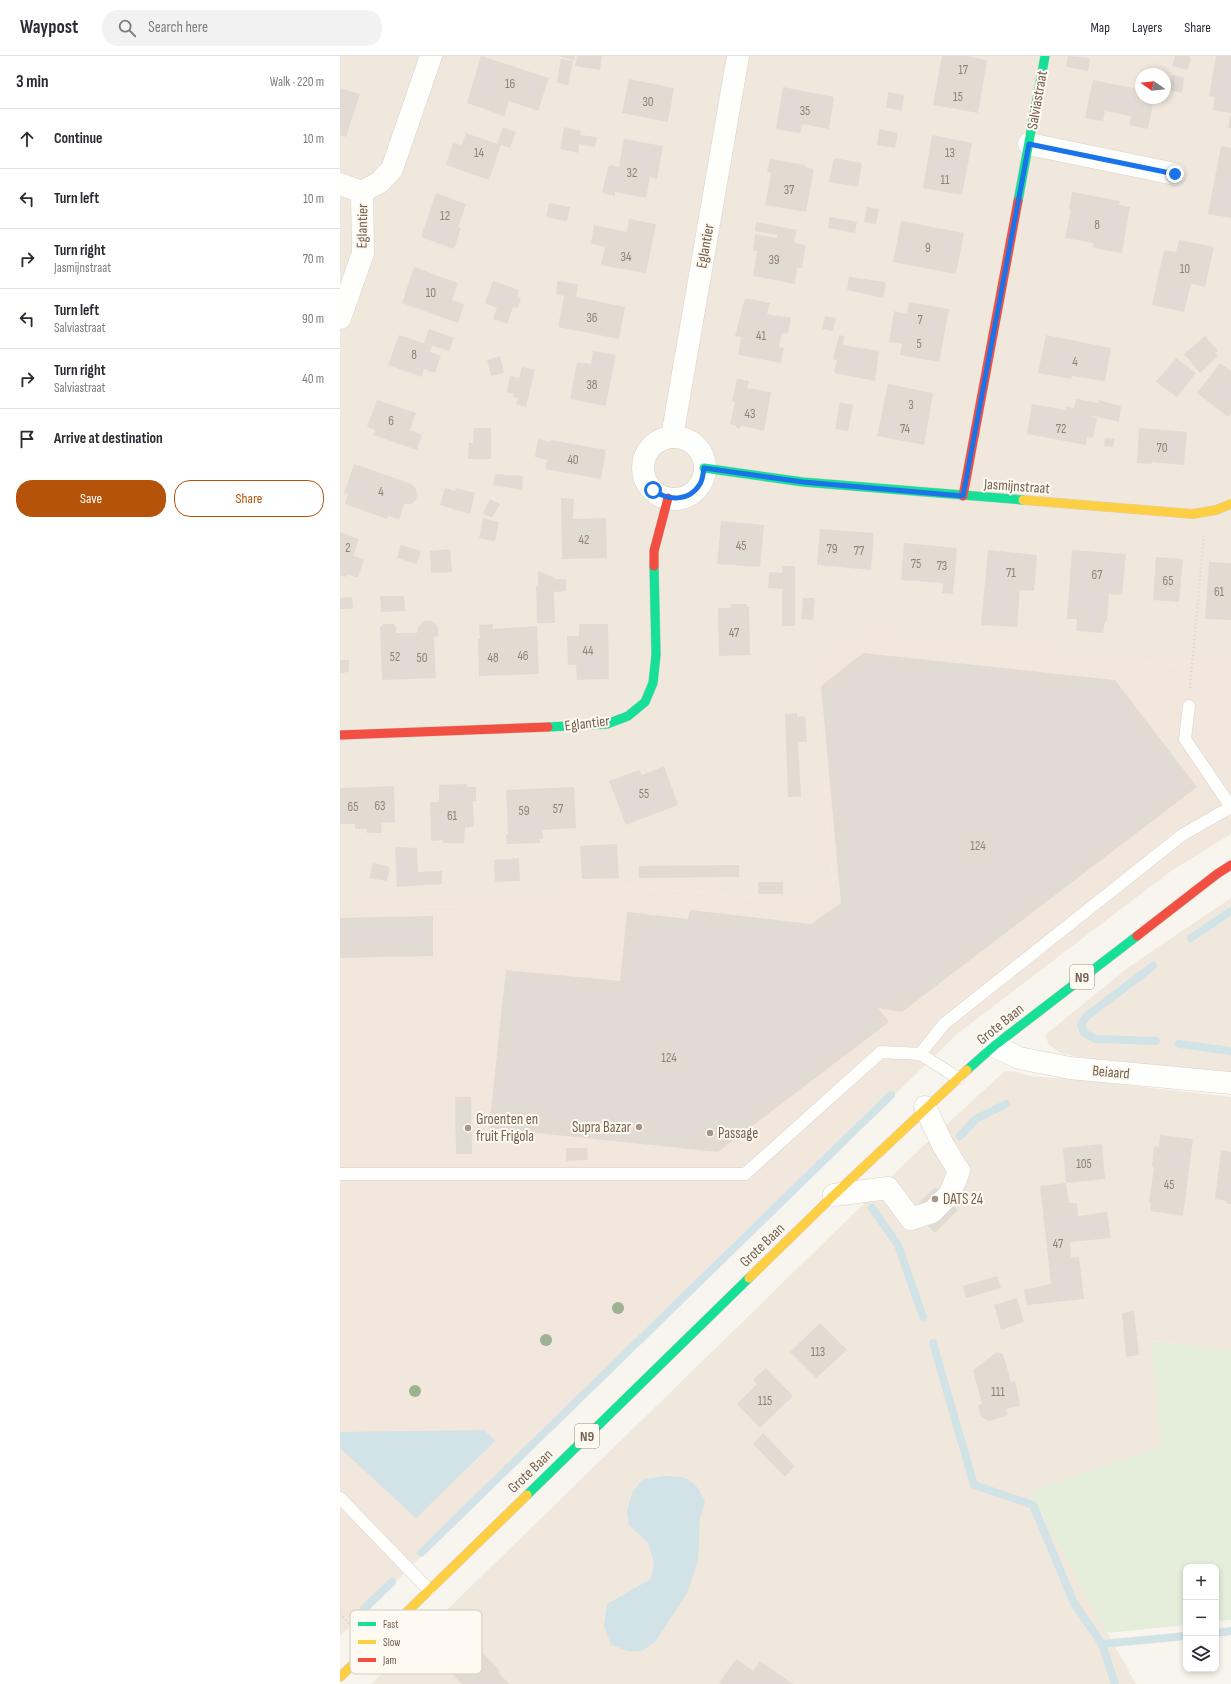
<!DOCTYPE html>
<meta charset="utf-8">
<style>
body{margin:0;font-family:"Sofia Sans Condensed",sans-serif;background:#f2f2f3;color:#2b2b33}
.controls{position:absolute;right:12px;bottom:12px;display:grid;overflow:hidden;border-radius:8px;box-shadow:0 2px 6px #0003}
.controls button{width:36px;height:36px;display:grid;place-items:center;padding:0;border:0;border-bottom:1px solid #e1e1e2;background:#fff;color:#2b2b33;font:20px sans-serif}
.compass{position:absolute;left:795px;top:12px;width:36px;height:36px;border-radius:50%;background:#fff;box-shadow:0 2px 6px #0003;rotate:284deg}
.stop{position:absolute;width:12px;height:12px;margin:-9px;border:3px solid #1a73e8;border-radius:50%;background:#fff}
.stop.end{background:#1a73e8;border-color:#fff;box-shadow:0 1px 4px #0008}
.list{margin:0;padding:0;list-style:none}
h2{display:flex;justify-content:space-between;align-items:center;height:52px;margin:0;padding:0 16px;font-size:17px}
h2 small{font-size:13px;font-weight:400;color:#7c7c81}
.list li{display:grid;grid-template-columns:26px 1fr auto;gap:12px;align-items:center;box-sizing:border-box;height:60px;padding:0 16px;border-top:1px solid #e1e1e2}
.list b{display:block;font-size:15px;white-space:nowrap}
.list p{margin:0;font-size:13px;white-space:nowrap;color:#7c7c81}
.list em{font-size:13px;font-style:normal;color:#7c7c81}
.actions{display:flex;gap:8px;padding:12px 16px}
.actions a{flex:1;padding:9px 0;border:1px solid #b45309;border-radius:16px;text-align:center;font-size:14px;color:#b45309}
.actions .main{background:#b45309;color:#fff}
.icon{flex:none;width:22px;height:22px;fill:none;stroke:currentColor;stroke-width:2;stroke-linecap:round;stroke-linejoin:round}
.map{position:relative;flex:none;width:891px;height:1628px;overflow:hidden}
header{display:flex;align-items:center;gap:24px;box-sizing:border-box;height:56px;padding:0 20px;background:#fff;border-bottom:1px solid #e1e1e2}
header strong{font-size:19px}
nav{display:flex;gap:22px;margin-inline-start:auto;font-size:14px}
.search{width:280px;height:36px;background:#f2f2f3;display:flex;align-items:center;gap:10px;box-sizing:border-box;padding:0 14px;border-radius:16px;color:#7c7c81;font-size:15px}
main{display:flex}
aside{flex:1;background:#fff}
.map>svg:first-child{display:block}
.residential{fill:#f0e8dd;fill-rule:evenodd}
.commercial{fill:#f1e7dd}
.green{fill:#e4eeda}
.water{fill:#d2e3e7}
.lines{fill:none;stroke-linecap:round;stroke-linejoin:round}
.stream{stroke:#d2e3e7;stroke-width:8}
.building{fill:#e2dbd4}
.lane-casing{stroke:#d7d2cc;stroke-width:13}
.street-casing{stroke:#d7d2cc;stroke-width:23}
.fast-casing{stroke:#d6d1c9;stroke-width:10}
.slow-casing{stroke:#d6d1c9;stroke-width:10}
.jam-casing{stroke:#d6d1c9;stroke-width:10}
.path{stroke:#dad5d0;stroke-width:2.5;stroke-dasharray:1 3;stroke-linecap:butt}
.lane{stroke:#fefefc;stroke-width:12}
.street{stroke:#fefefc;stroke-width:22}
.fast{stroke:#16e098;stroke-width:9}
.slow{stroke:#ffcf43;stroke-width:9}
.jam{stroke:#f24e42;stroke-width:9}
.tree{fill:#9db193}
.route{stroke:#1a73e8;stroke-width:5}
.poi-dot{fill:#a39587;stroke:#fefaf2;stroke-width:1.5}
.labels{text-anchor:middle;stroke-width:4;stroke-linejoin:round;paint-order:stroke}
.number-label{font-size:13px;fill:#928274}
.shield{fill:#fefaf2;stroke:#9e8f81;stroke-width:1}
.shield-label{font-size:14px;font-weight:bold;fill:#756150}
.street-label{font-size:15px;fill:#756150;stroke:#fefaf2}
.poi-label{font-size:15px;fill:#756150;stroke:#fefaf2;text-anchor:start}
.key{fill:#fefaf2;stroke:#d5ccc1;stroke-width:1}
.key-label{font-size:11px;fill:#756150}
</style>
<header>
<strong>Waypost</strong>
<div class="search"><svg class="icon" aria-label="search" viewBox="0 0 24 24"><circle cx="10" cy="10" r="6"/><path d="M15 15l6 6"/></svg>Search here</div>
<nav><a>Map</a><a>Layers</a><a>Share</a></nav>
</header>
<main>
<aside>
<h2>3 min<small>Walk · 220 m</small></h2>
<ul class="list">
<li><svg class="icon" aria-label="ahead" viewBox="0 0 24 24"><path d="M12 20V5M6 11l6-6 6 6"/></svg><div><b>Continue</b></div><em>10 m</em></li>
<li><svg class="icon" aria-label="left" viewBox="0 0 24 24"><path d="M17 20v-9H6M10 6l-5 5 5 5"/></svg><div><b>Turn left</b></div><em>10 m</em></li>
<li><svg class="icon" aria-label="right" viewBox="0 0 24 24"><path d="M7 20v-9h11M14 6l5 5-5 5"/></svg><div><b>Turn right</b><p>Jasmijnstraat</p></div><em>70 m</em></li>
<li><svg class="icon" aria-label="left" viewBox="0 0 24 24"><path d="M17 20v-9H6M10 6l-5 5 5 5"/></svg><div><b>Turn left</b><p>Salviastraat</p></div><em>90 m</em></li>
<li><svg class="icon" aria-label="right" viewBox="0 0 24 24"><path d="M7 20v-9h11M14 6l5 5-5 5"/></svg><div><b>Turn right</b><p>Salviastraat</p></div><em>40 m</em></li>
<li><svg class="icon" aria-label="arrive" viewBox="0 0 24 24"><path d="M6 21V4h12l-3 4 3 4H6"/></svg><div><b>Arrive at destination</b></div></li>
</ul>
<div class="actions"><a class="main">Save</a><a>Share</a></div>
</aside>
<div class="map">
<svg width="891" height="1628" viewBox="0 0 891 1628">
<rect width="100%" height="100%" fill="#f8f5ee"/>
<g class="residential">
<path d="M0,0H891V614L776,605L476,620L493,829L463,845L280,830L147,850L38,851L0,856ZM801,18H825V42H801Z"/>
<path d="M891,692V724L878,706Z"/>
<path d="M891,842V1018L751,1003L722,998L709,989L705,979L790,910Z"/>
<path d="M665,1015L677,1016L689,1020L751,1025L891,1041V1294L813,1285L821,1390L689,1436L796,1628H31L586,1087Z"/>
</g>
<path class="commercial" d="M526,580L776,605L891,614V692L878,706L891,724V778L831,815L617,978L0,1580V856L38,851L147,850L280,830L463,845L493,829L476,620Z"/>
<path class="green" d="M812,1285L891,1294V1564L876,1565V1511H846V1569L767,1577L689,1436L821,1390Z"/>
<g class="water">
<path d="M144,1374L155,1385L76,1462L0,1392V1376Z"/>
<path d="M324,1420C349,1420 354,1423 365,1445L360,1463L358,1505L348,1535L316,1585L302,1595H288L271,1589L264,1569L267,1548L311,1523L314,1506L308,1487L289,1469L287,1455L292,1437L302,1424Z"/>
</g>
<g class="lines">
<g class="stream">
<path d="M851,882L891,855"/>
<path d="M813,910L747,960L741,968L744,977L755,983L816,985"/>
<path d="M839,988L891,995"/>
<path d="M620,1080L636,1063L666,1048"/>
<path d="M532,1152L558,1189L583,1261"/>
<path d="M593,1287L634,1429L693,1449L734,1547L762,1588L775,1628"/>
<path d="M81,1497L551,1039"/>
<path d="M24,1553L52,1526"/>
<path d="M876,1577L891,1575"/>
<path d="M762,1588L846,1580"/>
</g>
</g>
<g class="building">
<path d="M141,0L209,22L198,55L169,45L164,60L127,47Z"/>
<path d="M218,0H235L234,4Z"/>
<path d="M237,0H262L260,14L235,10Z"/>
<path d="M602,0H626L647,4L638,57L593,49Z"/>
<path d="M728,0L750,2L748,15L726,11Z"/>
<path d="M835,0H849V1L851,2L848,14L832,10Z"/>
<path d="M876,0H891V57L873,54L875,41L869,40Z"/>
<path d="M221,3L233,5L228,29L217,27Z"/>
<path d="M832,19L844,21L842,37L829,34Z"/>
<path d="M289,23L334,32L328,66L282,57Z"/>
<path d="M753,24L798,33L799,28H801V42H814L808,73L789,69L791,60L765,55L763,65L745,62Z"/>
<path d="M443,31L494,41L489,73L463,68L460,77L436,73Z"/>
<path d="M0,32L20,38L6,81L0,79Z"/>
<path d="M548,36L564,39L562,55L546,52Z"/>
<path d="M890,60H891V72H888Z"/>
<path d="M163,71L176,76L170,92L161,89L149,124L106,109L113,87L122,89L126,77L157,88Z"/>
<path d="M224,71L241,75L240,79L257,81L255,91L239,88L238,97L220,93Z"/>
<path d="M539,73L558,77L555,92L537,89Z"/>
<path d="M592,79L632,87L622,139L583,132Z"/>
<path d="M284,83L323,90L317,123L310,121L306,142L275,136V140L262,137L268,111L271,109L279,111Z"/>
<path d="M881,90L891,92V162L868,158Z"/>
<path d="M494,102L522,107L518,131L489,126Z"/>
<path d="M430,103L465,109V111L474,113L466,156L425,149L431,117L427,116Z"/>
<path d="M732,136L780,145L779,149L790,151L782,197L753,192L754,187L725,182L731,153H729Z"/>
<path d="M96,137L126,148L118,171L121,172L114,193L81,181Z"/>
<path d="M209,147L230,151L227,165L206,161Z"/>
<path d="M527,151L539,153L536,168L524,166Z"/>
<path d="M490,161L517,166L515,177L488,172Z"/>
<path d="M289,163L316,168L306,217L261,209L265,191L251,188L254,169L287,176Z"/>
<path d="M561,165L624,177L616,218L553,206Z"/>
<path d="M416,166L457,174L454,185L456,187L466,189L462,212H457L455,228L413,220L417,195H413L415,178L437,182V179L415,175Z"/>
<path d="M839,184L874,191L865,231L851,228L844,256L812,249L824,194L836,196Z"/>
<path d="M74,211L118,227L112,244L124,248L118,267L62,247Z"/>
<path d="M509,221L546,226L543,242L507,234Z"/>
<path d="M153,225L179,234L177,240L181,242L178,252L173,251L167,268L153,263L157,252L145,247Z"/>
<path d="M218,225L238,228L236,241L285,251L279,283L218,271L224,240L216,238Z"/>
<path d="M405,242L430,247L427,258L451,262L448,278L442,277L439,291L444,292L441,307L398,299L401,281L395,280Z"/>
<path d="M569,246L609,253L599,306L560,299L562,288L549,286L554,255L567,258Z"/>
<path d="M485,260L496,262L493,275L482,273Z"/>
<path d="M89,273L114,282L109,295L84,287Z"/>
<path d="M59,279L92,290L90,296L101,300L95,317L84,313L82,321L48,309Z"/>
<path d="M499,279L504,280L503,289L539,295L535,325L494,317L497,304L493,303Z"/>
<path d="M706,279L771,292L765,325L732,320L731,323L698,317Z"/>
<path d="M865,280L878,295L875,297L878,300L860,317L844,298Z"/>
<path d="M253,295L276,299L266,348V350L230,343L237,306L251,308Z"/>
<path d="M160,300L164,317L151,320L147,304Z"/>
<path d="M836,302L856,317L837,341L816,326Z"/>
<path d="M880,307L891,315V357L888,361L857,337Z"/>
<path d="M182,311L195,314L186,351L176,348L178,342L173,341L174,338L167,336L170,320L179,322Z"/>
<path d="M397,323L409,325L407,332L431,336L424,375L402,370L398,373L395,369L390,368L395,346L392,345Z"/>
<path d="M548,328L593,337L584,389L537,380Z"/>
<path d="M736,343L758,347V344L781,350L779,366L753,360L752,361L757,362L753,382L747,381L746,389L687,378L692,348L725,354L726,350L734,352Z"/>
<path d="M37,344L76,357L70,374L82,379L77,394L33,379L35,374L27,371Z"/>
<path d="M500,346L513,349L508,375L495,373Z"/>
<path d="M134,372H151V403H128L129,387H133Z"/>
<path d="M799,372L847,376L844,409L812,406V408L797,407Z"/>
<path d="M765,382L775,383L773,391L764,390Z"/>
<path d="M198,383L211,386V384L266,394L261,423L205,413L207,404L195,401Z"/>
<path d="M14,408L72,428L76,433L77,440L76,444L71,448H64L59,463L48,460L47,463L5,448L8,438L4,437Z"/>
<path d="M155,418L183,420L182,434L153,429Z"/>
<path d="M105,432L115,435L116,432L135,437L130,458L100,449Z"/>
<path d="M221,442L234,443L233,463L266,462L267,502L222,503Z"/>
<path d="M150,443L160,448L152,462L143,457Z"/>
<path d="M143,462L159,466L155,485L139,482Z"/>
<path d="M381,465L424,469L420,511L377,508Z"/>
<path d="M480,473L534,477L531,514L477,509Z"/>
<path d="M0,476L19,483L13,500L24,503L18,522L7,518L6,521L0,519Z"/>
<path d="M564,487L617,492L613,538L602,537L603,527L561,524Z"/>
<path d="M61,489L81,495L77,508L57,502Z"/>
<path d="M110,493L112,516L91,517L90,495Z"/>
<path d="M648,494L697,499L694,535L680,534L677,571L641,569Z"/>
<path d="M732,494L786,498L782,539L769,538L767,565H765L763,577L736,575L737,563H727Z"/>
<path d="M816,501L843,503L839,546L813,544Z"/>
<path d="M869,506L891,507V564L865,563Z"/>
<path d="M442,510H455V570H442V533L428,532L429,516L442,517Z"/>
<path d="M198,515L214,521V523H226V535L214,536L215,567H197L196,530L198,529Z"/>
<path d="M40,540H64L65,555L41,556Z"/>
<path d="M12,541L13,553H0V542Z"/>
<path d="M463,542H475L473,564L461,563Z"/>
<path d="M390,548H407V551H409L410,599L379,600L378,552H391Z"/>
<path d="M84,565H92L96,568L98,572V581L94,580L96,622L42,624L40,571L43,568H54L56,571V577H77L78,571Z"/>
<path d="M153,568V573L197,570L199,618L139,620L138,583H140L139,569Z"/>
<path d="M239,568H268L269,623L237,624L236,609H228L227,580H239Z"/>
<path d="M523,597L775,624L857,731L562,956L538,952L549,966L378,1096L149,1072L166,914L280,925L287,856L348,863L350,854L471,868L501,847L481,630Z"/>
<path d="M0,604H9V616L0,617Z"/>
<path d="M457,657V661L465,660L467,686H458L461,741H448L445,658Z"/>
<path d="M324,710L338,749L286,769L269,725L299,714L302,719Z"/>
<path d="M126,728L127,731H136V745H133L134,771H125L124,787H103V784L91,785L90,746H99V729Z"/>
<path d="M54,730L55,766L41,767L42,777H27V773H15V768H0V732Z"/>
<path d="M234,731L236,772L202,774L203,783H200V787L167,788L166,778H168L166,734Z"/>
<path d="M277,788L279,822L242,823L240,790Z"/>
<path d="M55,791L77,792L78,816L102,815V828L57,831Z"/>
<path d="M179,802L180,825L155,826L154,804Z"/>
<path d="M33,807L50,811L47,825L29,822Z"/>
<path d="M399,809V821L299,822V810Z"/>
<rect x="418" y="826" width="25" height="12"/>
<path d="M93,860V900L0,902V862Z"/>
<path d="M115,1041H131L132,1098H116Z"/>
<path d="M820,1079L853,1083L843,1160L810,1155L811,1146H809L814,1111H812L814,1090L819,1091Z"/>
<path d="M762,1088L765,1123L726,1127L723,1092Z"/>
<path d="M226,1092H247L248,1104L226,1105Z"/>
<path d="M881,1094L891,1096V1148L887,1147V1145L875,1143Z"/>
<path d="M726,1127L729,1147H737L738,1160L767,1156L771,1182L730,1186L731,1202L739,1201L744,1243L687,1249L684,1234L711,1228L700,1130Z"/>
<path d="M595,1131L618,1154L595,1177L572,1154Z"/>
<path d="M657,1220L661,1232L626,1242L623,1230Z"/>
<path d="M677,1242L684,1266L661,1274L654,1249Z"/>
<path d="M794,1255L799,1299L786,1301L782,1257Z"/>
<path d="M480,1267L507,1294L476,1322L450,1296Z"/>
<path d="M657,1296L663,1298L671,1326L675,1325L680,1348L679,1350L666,1353L668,1359L649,1365L643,1362L640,1359L638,1349L642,1348L633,1314Z"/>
<path d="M426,1312L453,1340L420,1372L397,1348L417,1328L413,1324Z"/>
<path d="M423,1377L455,1410L445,1421L413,1388Z"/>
<path d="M135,1589L160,1615L158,1616L169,1628H122L109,1614Z"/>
<path d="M396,1603L413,1615L420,1605L453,1628H381L379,1627Z"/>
</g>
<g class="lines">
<g class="lane-casing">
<g id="lane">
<path d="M580,998L604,968L842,779L891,751L845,683L849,650"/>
<path d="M0,1118H405L541,996L580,998L618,1022"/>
<path d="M0,1442L89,1534"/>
</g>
</g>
<g class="street-casing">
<g id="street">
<path d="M689,88L835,118"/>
<path d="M0,128L22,136"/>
<path d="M0,262L23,197L22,136L40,126L52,113L91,0"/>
<path d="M332,381L398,0"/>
<circle cx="334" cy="412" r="31"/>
<path d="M654,990L679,1002L730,1012L891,1027"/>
<path d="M494,1139L548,1132L571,1163L592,1156L610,1138L619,1115L603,1089L585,1051"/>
</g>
</g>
<g class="fast-casing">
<g id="fast">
<path d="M678,145L705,0"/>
<path d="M364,412L463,426L683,444"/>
<path d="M208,671L267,668L288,660L305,646L313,627L316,599L314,510"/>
<path d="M627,1014L654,990L797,880"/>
<path d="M187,1439L409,1222"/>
</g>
</g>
<g class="slow-casing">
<g id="slow">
<path d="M683,444L853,458L876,454L891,448"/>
<path d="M409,1222L494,1139L627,1014"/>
<path d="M0,1621L187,1439"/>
</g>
</g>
<g class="jam-casing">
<g id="jam">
<path d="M623,440L678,145"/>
<path d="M314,510V495L328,442"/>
<path d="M0,679L208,671"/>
<path d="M797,880L877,818L891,809"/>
</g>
</g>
<g class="path">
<path d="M850,632L864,480"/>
<path d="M0,1558L15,1573"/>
</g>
<use href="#lane" class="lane"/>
<use href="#street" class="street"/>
<use href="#fast" class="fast"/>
<use href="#slow" class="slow"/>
<use href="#jam" class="jam"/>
</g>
<g class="tree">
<circle cx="278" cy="1252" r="6"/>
<circle cx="206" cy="1284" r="6"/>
<circle cx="75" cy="1335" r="6"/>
</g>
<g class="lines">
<path class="route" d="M313,434C328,445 349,446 360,428C363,423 363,417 364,412L463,426L623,440L689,88L835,118"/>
</g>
<g class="poi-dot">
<circle cx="299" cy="1071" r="4"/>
<circle cx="128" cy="1072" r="4"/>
<circle cx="370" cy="1077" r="4"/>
<circle cx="595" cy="1143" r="4"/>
</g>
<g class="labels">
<g class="number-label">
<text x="623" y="18">17</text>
<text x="170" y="32">16</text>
<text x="618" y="45">15</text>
<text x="308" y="50">30</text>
<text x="465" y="59">35</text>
<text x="139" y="101">14</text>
<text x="610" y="101">13</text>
<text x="292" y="121">32</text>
<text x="605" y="128">11</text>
<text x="449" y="138">37</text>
<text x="105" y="164">12</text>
<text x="757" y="173">8</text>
<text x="588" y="196">9</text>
<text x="286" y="205">34</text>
<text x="434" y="208">39</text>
<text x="845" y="217">10</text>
<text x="91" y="241">10</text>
<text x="252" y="266">36</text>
<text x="580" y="268">7</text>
<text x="421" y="284">41</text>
<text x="579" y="292">5</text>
<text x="74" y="303">8</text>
<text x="735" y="310">4</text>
<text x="252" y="333">38</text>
<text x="571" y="353">3</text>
<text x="410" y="362">43</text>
<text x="51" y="369">6</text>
<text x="565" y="377">74</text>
<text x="721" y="377">72</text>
<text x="822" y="396">70</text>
<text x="233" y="408">40</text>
<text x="41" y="440">4</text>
<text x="244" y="488">42</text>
<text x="401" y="494">45</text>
<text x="8" y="496">2</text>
<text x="492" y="497">79</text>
<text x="519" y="499">77</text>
<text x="576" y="512">75</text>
<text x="602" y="514">73</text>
<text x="671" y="521">71</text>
<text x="757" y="523">67</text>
<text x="828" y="529">65</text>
<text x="879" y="540">61</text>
<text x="394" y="581">47</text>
<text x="248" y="599">44</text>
<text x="183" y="604">46</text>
<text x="55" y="605">52</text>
<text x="82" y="606">50</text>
<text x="153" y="606">48</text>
<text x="304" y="742">55</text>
<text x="40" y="754">63</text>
<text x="13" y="755">65</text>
<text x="218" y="757">57</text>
<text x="184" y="759">59</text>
<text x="112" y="764">61</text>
<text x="638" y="794">124</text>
<text x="329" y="1006">124</text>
<text x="744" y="1112">105</text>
<text x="829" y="1133">45</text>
<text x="718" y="1192">47</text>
<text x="478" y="1300">113</text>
<text x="658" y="1340">111</text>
<text x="425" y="1349">115</text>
</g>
<g class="shield">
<rect x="730" y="909" width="24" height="24" rx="3"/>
<rect x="235" y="1368" width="24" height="24" rx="3"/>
</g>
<g class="shield-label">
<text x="742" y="926">N9</text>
<text x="247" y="1385">N9</text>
</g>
<g class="street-label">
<text transform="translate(697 44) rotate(-80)" y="5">Salviastraat</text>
<text transform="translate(22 170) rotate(-89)" y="5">Eglantier</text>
<text transform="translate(365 190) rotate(-80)" y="5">Eglantier</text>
<text transform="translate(677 430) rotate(4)" y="5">Jasmijnstraat</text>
<text transform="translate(247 667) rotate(-7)" y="5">Eglantier</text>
<text transform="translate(660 968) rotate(-39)" y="5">Grote Baan</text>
<text transform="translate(771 1016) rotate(5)" y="5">Beiaard</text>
<text transform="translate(422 1189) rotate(-44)" y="5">Grote Baan</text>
<text transform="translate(190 1415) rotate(-44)" y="5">Grote Baan</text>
</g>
<g class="poi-label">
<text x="136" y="1068">Groenten en<tspan x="136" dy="17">fruit Frigola</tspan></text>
<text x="291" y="1076" text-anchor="end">Supra Bazar</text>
<text x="378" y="1082">Passage</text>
<text x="603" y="1148">DATS 24</text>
</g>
</g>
<rect x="10" y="1554" width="132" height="64" rx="6" class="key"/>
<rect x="18" y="1566" width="18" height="4" fill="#16e098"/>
<rect x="18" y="1584" width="18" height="4" fill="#ffcf43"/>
<rect x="18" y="1602" width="18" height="4" fill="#f24e42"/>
<g class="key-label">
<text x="43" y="1572">Fast</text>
<text x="43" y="1590">Slow</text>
<text x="43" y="1608">Jam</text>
</g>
</svg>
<div class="controls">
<button>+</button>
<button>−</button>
<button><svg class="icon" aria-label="layers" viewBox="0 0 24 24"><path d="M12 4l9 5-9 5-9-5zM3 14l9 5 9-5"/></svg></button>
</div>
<svg class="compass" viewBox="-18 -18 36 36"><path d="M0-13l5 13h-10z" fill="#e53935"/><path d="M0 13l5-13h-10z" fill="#7c7c81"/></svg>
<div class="stop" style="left:313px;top:434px"></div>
<div class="stop end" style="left:835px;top:118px"></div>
</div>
</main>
